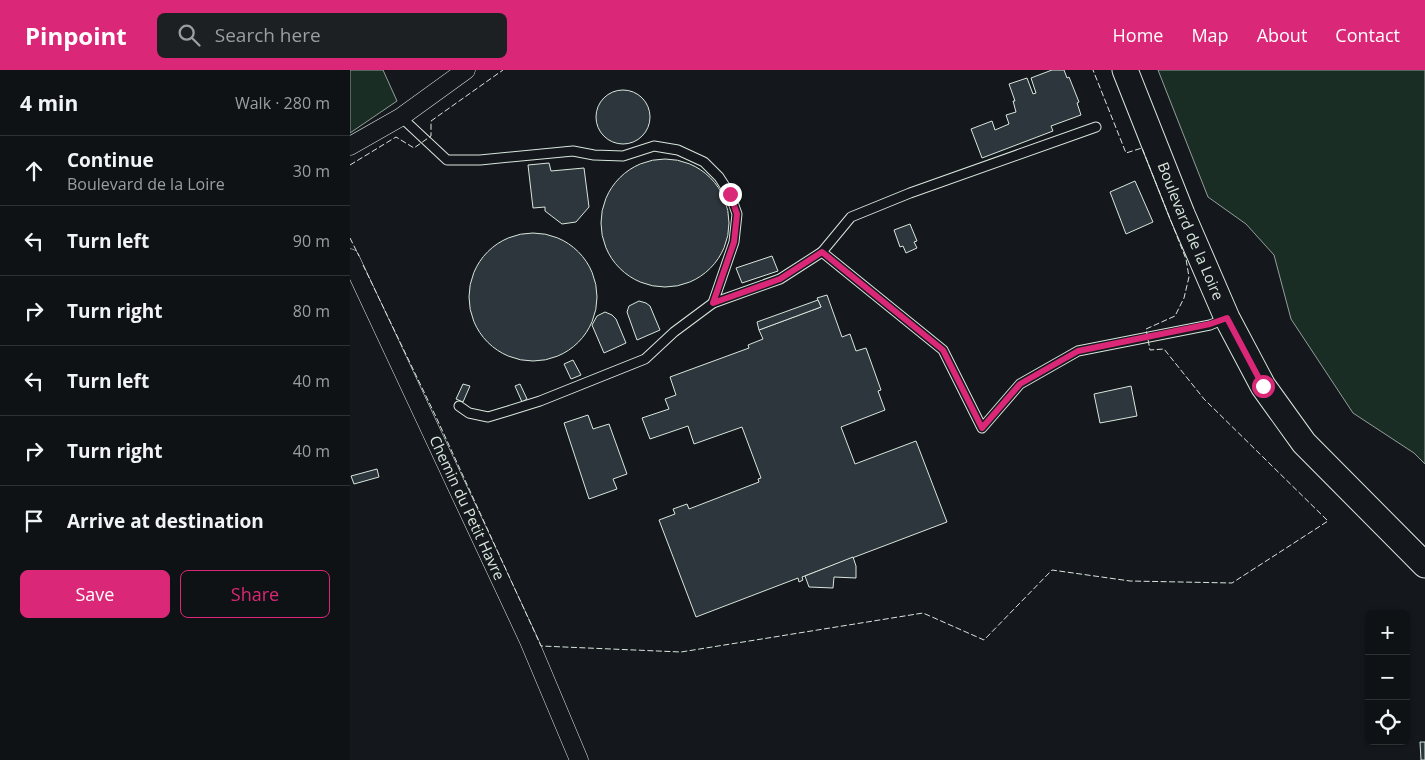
<!DOCTYPE html>
<meta charset="utf-8">
<style>
body{margin:0;font-family:"Open Sans",sans-serif;background:#1d2022;color:#f1f3f6}
.controls{position:absolute;right:15px;bottom:15px;display:grid;overflow:hidden;border-radius:8px;box-shadow:0 1px 4px #0004}
.controls button{width:45px;height:45px;display:grid;place-items:center;padding:0;border:0;border-bottom:1px solid #2f3234;background:#0f1215;color:#f1f3f6;font:25px sans-serif}
.stop{position:absolute;width:15px;height:15px;margin:-11px;border:4px solid #db2777;border-radius:50%;background:#fff}
.stop.end{background:#db2777;border-color:#fff;box-shadow:0 1px 5px #0008}
.list{margin:0;padding:0;list-style:none}
h2{display:flex;justify-content:space-between;align-items:center;height:65px;margin:0;padding:0 20px;font-size:21px}
h2 small{font-size:16px;font-weight:400;color:#9b9ea0}
.list li{display:grid;grid-template-columns:32px 1fr auto;gap:15px;align-items:center;box-sizing:border-box;height:70px;padding:0 20px;border-top:1px solid #2f3234}
.list b{display:block;font-size:19px;white-space:nowrap}
.list p{margin:0;font-size:16px;white-space:nowrap;color:#9b9ea0}
.list em{font-size:16px;font-style:normal;color:#9b9ea0}
.actions{display:flex;gap:10px;padding:15px 20px}
.actions a{flex:1;padding:11px 0;border:1px solid #db2777;border-radius:8px;text-align:center;font-size:18px;color:#db2777}
.actions .main{background:#db2777;color:#fff}
.icon{flex:none;width:28px;height:28px;fill:none;stroke:currentColor;stroke-width:2;stroke-linecap:round;stroke-linejoin:round}
.map{position:relative;flex:none;width:1075px;height:690px;overflow:hidden}
header{display:flex;align-items:center;gap:30px;box-sizing:border-box;height:70px;padding:0 25px;background:#db2777;color:#fff}
header strong{font-size:24px}
nav{display:flex;gap:28px;margin-inline-start:auto;font-size:18px}
.search{width:350px;height:45px;background:#1d2022;display:flex;align-items:center;gap:12px;box-sizing:border-box;padding:0 18px;border-radius:8px;color:#9b9ea0;font-size:19px}
main{display:flex}
aside{flex:1;background:#0f1215}
.map>svg:first-child{display:block}
.green{fill:#1a2d24;stroke:#939e99}
.building{fill:#2c363c;stroke:#d8e6dc}
.lines{fill:none;stroke-linecap:round;stroke-linejoin:round}
.service-casing{stroke:#d8e6dc;stroke-width:11}
.minor-casing{stroke:#d8e6dc;stroke-width:19}
.secondary-casing{stroke:#d8e6dc;stroke-width:27}
.service{stroke:#14181c;stroke-width:9}
.minor{stroke:#14181c;stroke-width:18}
.secondary{stroke:#14181c;stroke-width:25}
.fence{stroke:#d8e6dc;stroke-width:1;stroke-dasharray:6 2.5;stroke-linecap:butt}
.route{stroke:#db2777;stroke-width:6}
.labels{text-anchor:middle;stroke-width:4;stroke-linejoin:round;paint-order:stroke}
.street-label{font-size:15px;fill:#d8e6dc;stroke:#14181c}
</style>
<header>
<strong>Pinpoint</strong>
<div class="search"><svg class="icon" aria-label="search" viewBox="0 0 24 24"><circle cx="10" cy="10" r="6"/><path d="M15 15l6 6"/></svg>Search here</div>
<nav><a>Home</a><a>Map</a><a>About</a><a>Contact</a></nav>
</header>
<main>
<aside>
<h2>4 min<small>Walk · 280 m</small></h2>
<ul class="list">
<li><svg class="icon" aria-label="ahead" viewBox="0 0 24 24"><path d="M12 20V5M6 11l6-6 6 6"/></svg><div><b>Continue</b><p>Boulevard de la Loire</p></div><em>30 m</em></li>
<li><svg class="icon" aria-label="left" viewBox="0 0 24 24"><path d="M17 20v-9H6M10 6l-5 5 5 5"/></svg><div><b>Turn left</b></div><em>90 m</em></li>
<li><svg class="icon" aria-label="right" viewBox="0 0 24 24"><path d="M7 20v-9h11M14 6l5 5-5 5"/></svg><div><b>Turn right</b></div><em>80 m</em></li>
<li><svg class="icon" aria-label="left" viewBox="0 0 24 24"><path d="M17 20v-9H6M10 6l-5 5 5 5"/></svg><div><b>Turn left</b></div><em>40 m</em></li>
<li><svg class="icon" aria-label="right" viewBox="0 0 24 24"><path d="M7 20v-9h11M14 6l5 5-5 5"/></svg><div><b>Turn right</b></div><em>40 m</em></li>
<li><svg class="icon" aria-label="arrive" viewBox="0 0 24 24"><path d="M6 21V4h12l-3 4 3 4H6"/></svg><div><b>Arrive at destination</b></div></li>
</ul>
<div class="actions"><a class="main">Save</a><a>Share</a></div>
</aside>
<div class="map">
<svg width="1075" height="690" viewBox="0 0 1075 690">
<rect width="100%" height="100%" fill="#14181c"/>
<g class="green">
<path d="M0,0H33L47,31L0,63Z"/>
<path d="M808,0H1075V394L1064,383L1003,343L941,249L924,185L896,154L858,127Z"/>
</g>
<g class="building">
<path d="M702,0H714L717,8L719,7L729,32L727,33L731,45L701,56L703,61L632,88L621,59L642,51L645,60L659,54L656,45L666,42L663,31H665L659,14L677,8L683,24L686,23L681,8Z"/>
<circle cx="273" cy="47" r="27"/>
<circle cx="315" cy="153" r="64"/>
<path d="M199,93L201,101L234,98L239,137L226,152L212,154L195,141V137L183,138L178,95Z"/>
<path d="M785,111L803,152L776,164L760,122Z"/>
<path d="M560,154L567,171L564,172L567,178L556,183L553,176L550,177L544,160Z"/>
<circle cx="183" cy="227" r="64"/>
<path d="M422,186L428,201L392,213L386,198Z"/>
<path d="M477,225L492,267L500,264L506,281L516,278L531,320L528,321L535,340L491,357L505,394L566,371L597,452L452,507L453,510L449,512L448,508L346,547L309,450L325,444L323,439L337,434L339,439L409,412L408,409L411,408L392,357L344,374L338,356L300,369L292,348L319,339L315,329L326,325L320,307L399,278L398,275L413,269L409,260L471,237L467,228Z"/>
<path d="M468,230L471,237L409,260L407,252Z"/>
<path d="M289,231L296,233L300,236L310,260L287,270L277,242L279,236Z"/>
<path d="M255,242L262,245L266,249L276,273L254,283L242,255L247,246Z"/>
<path d="M223,290L231,305L221,309L214,294Z"/>
<path d="M113,314L120,316L113,332L106,329Z"/>
<path d="M170,314L177,329L172,332L165,316Z"/>
<path d="M781,316L787,346L750,353L744,324Z"/>
<path d="M238,345L243,359L259,354L277,404L263,409L267,419L239,429L214,353Z"/>
<path d="M27,399L29,407L4,414L1,406Z"/>
<path d="M503,487L506,496V508L484,507L483,518L459,517L455,506Z"/>
<path d="M1070,672H1075V690H1071Z"/>
</g>
<g class="lines">
<g class="service-casing">
<g id="service">
<path d="M51,47L97,90H130L223,81L244,85L273,86L304,76L328,80L354,92L369,107L380,124L387,144L384,172L363,233"/>
<path d="M472,182L593,280L632,358L670,314L728,281L860,255L877,248"/>
<path d="M109,336L119,343L138,347L158,341L190,331L295,289L324,262L363,233L430,209L472,182L501,147L560,123L746,57"/>
</g>
</g>
<g class="minor-casing">
<g id="minor">
<path d="M0,76L51,47L116,0"/>
<path id="s1" d="M0,188L179,571L229,690"/>
</g>
</g>
<g class="secondary-casing">
<g id="secondary">
<path id="s2" d="M775,0L832,144L877,248L913,316L954,373L1075,495"/>
</g>
</g>
<use href="#service" class="service"/>
<use href="#minor" class="minor"/>
<use href="#secondary" class="secondary"/>
<g class="fence">
<path d="M0,95L46,67L64,78L81,66V51L153,0"/>
<path d="M0,168L9,186"/>
<path d="M13,195L87,349L191,576L331,582L573,543L634,570L702,500L780,511L882,513L978,451L854,329L814,279L800,280L796,259L825,246L834,228L839,207L836,189L792,78L776,83L743,0"/>
</g>
</g>
<g class="lines">
<path class="route" d="M380,124L387,144L384,172L363,233L430,209L472,182L593,280L632,358L670,314L728,281L860,254L877,248L913,316"/>
</g>
<g class="labels">
<g class="street-label">
<text dy="5" stroke="none"><textPath href="#s2" startOffset="174">Boulevard de la Loire</textPath></text>
<text dy="5" stroke="none"><textPath href="#s1" startOffset="276">Chemin du Petit Havre</textPath></text>
</g>
</g>
</svg>
<div class="controls">
<button>+</button>
<button>−</button>
<button><svg class="icon" aria-label="locate" viewBox="0 0 24 24"><circle cx="12" cy="12" r="6"/><path d="M12 2v4M12 18v4M2 12h4M18 12h4"/></svg></button>
</div>
<div class="stop" style="left:913px;top:316px"></div>
<div class="stop end" style="left:380px;top:124px"></div>
</div>
</main>
